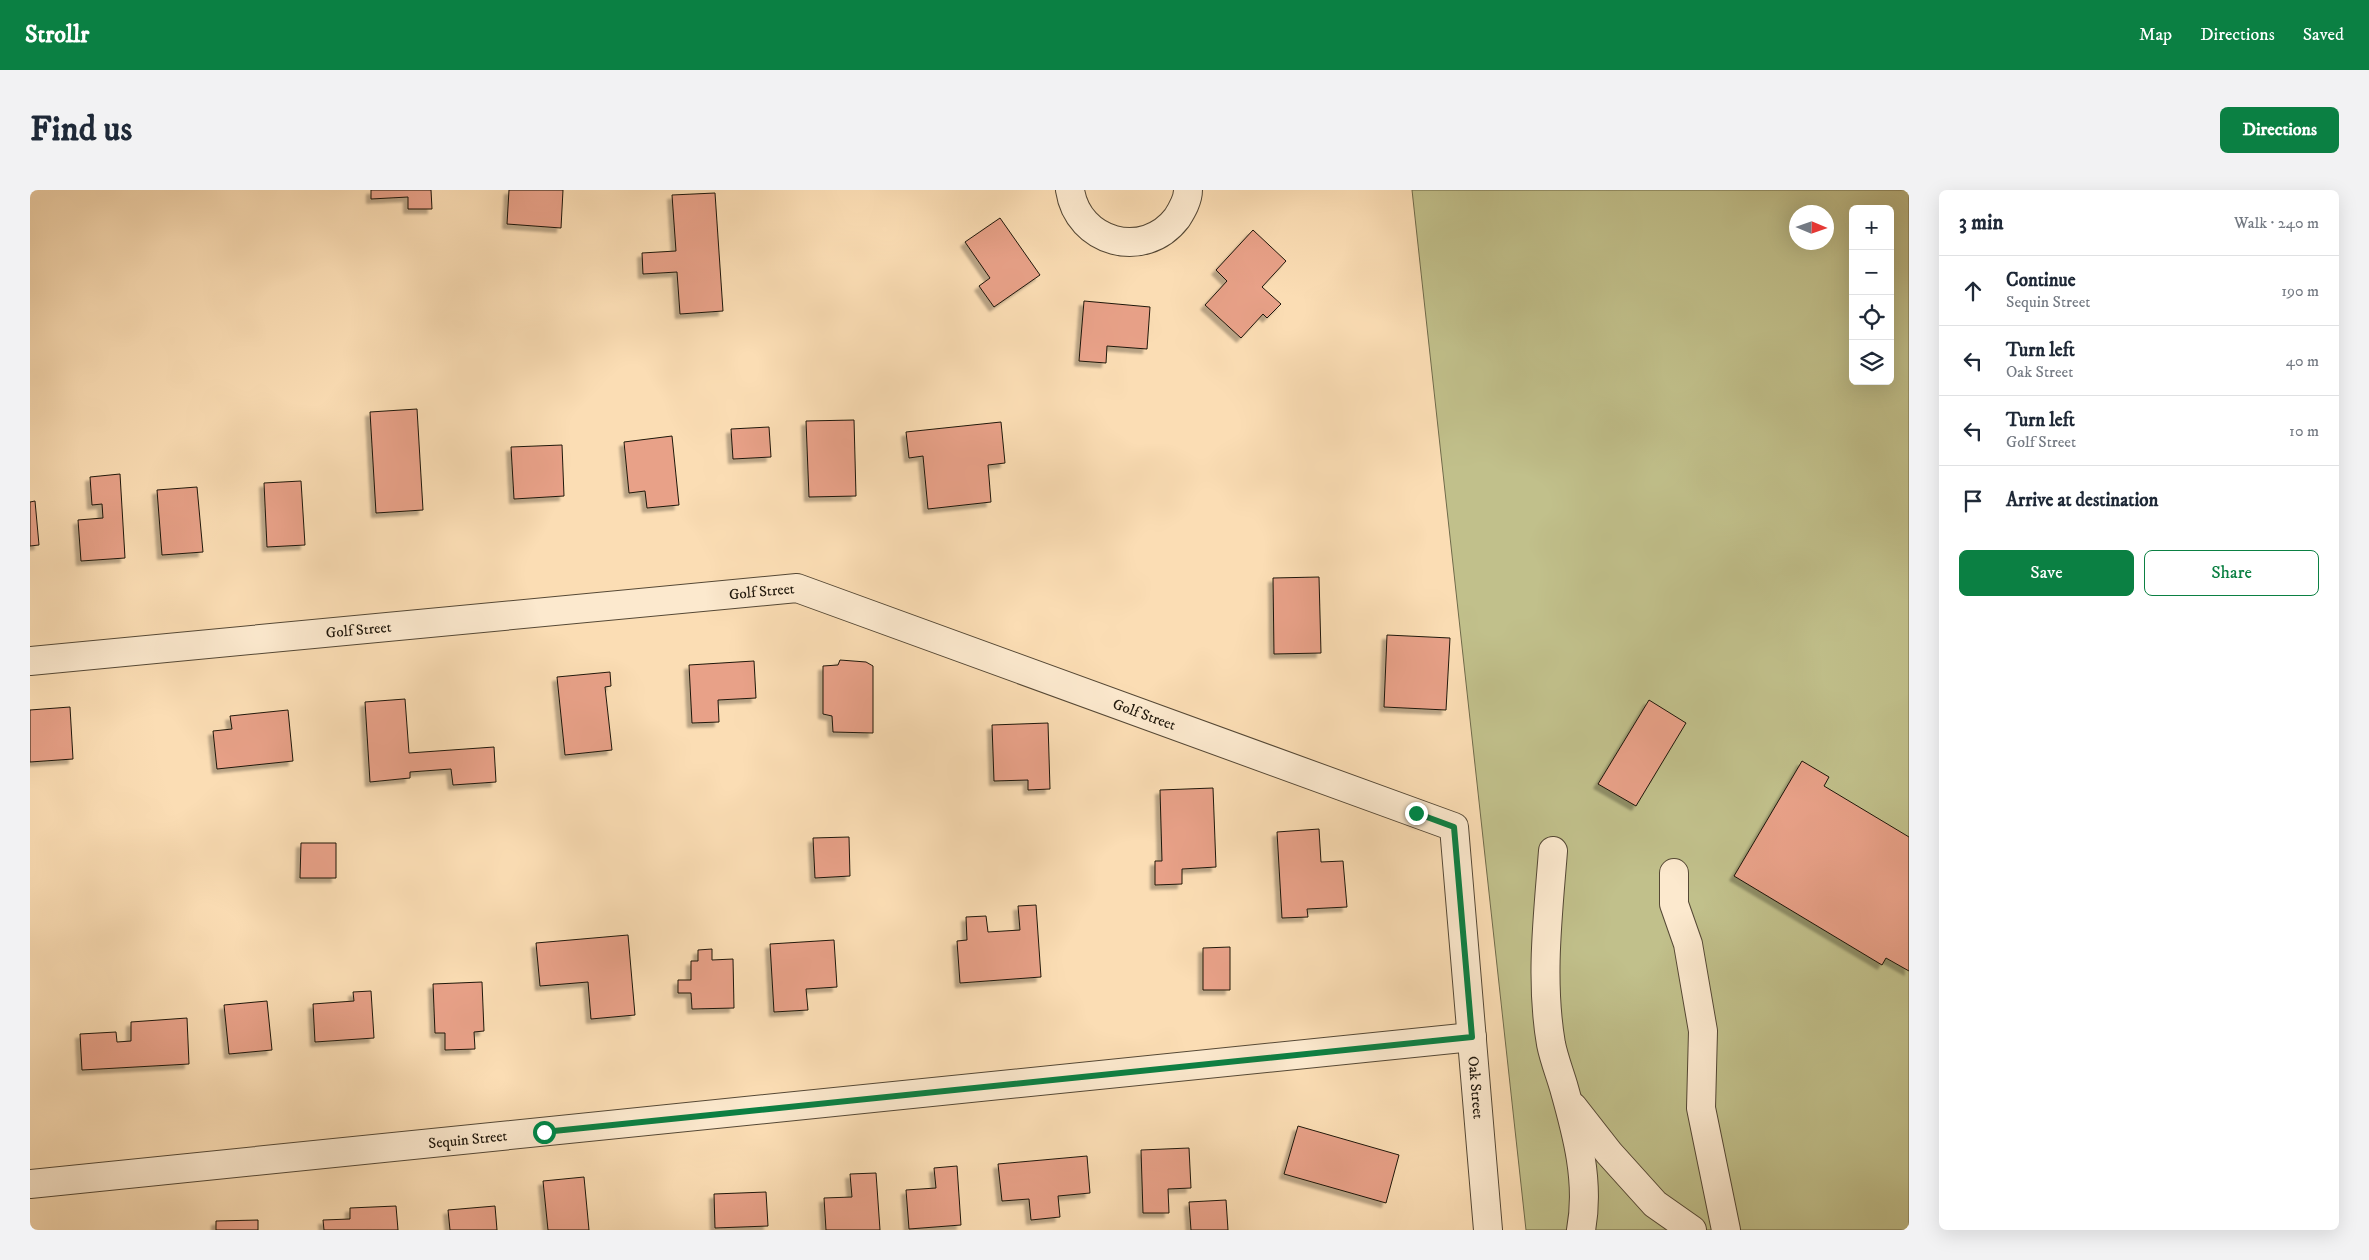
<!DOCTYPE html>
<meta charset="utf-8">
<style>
body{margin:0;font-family:"IM FELL DW Pica",serif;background:#f2f2f3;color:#1f2937}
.controls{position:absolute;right:15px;top:15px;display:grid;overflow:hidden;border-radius:8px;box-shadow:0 5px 20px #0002}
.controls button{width:45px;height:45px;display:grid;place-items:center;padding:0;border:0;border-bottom:1px solid #e0e1e3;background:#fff;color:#1f2937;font:25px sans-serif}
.compass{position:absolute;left:1759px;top:15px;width:45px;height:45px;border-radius:50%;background:#fff;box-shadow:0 5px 20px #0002;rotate:92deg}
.stop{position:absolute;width:15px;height:15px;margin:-11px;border:4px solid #0b8043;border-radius:50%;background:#fff}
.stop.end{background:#0b8043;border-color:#fff;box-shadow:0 1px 5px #0008}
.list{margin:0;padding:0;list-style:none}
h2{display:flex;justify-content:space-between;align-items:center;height:65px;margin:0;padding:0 20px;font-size:21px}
h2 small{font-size:16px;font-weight:400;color:#747a83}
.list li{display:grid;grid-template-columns:32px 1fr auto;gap:15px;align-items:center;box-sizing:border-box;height:70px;padding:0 20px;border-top:1px solid #e0e1e3}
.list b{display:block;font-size:19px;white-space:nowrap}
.list p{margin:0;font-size:16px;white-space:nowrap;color:#747a83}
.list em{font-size:16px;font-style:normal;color:#747a83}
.actions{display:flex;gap:10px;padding:15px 20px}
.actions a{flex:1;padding:11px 0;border:1px solid #0b8043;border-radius:8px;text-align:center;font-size:18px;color:#0b8043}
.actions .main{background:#0b8043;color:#fff}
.icon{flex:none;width:28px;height:28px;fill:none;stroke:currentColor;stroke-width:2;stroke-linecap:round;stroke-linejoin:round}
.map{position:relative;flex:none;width:1879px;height:1040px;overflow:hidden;border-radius:8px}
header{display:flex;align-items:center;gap:30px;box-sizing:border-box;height:70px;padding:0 25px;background:#0b8043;color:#fff}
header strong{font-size:24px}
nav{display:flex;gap:28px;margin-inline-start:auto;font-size:18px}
.intro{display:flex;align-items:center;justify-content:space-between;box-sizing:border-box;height:120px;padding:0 30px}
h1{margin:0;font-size:35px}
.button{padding:12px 22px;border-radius:8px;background:#0b8043;color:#fff;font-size:18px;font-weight:700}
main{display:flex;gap:30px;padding:0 30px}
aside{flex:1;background:#fff;border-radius:8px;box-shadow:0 5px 20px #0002}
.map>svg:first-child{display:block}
.green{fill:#c1c08b;stroke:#706b4b;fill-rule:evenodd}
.building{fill:#e8a188;stroke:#1e160b;filter:url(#shadow)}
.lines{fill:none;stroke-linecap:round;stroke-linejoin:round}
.minor-casing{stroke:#554835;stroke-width:30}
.minor{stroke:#fce9ce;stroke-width:28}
.route{stroke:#0b8043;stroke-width:6}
.labels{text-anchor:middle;stroke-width:4;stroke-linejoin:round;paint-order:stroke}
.street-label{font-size:15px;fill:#1e160b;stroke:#fce9ce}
</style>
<header>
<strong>Strollr</strong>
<nav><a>Map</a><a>Directions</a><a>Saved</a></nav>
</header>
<div class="intro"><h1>Find us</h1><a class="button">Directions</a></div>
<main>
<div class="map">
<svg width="1879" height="1040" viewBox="0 0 1879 1040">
<defs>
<filter id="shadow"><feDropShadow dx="-4.5" dy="4.5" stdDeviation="1" flood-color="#0004"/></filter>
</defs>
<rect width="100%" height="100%" fill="#fbddb4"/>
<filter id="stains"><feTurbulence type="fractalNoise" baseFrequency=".004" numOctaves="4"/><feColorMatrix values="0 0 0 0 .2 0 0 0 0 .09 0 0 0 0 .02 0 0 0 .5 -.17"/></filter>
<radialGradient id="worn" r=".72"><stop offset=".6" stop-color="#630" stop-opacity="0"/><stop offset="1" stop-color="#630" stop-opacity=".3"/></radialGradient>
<path class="green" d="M1382,0H1879V1040H1496ZM1823,19H1860V191H1823ZM1766,22H1796V52H1766Z"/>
<g class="building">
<path d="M341,0H401L402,19H378V7L341,9Z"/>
<path d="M479,0H533L531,38L477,34Z"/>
<path d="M685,3L693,121L650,124L647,82L613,84L612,63L646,61L642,5Z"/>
<path d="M970,28L1010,85L964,117L949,96L960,88L935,52Z"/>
<path d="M1223,40L1256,71L1232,97L1251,114L1237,128L1233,124L1211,148L1175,115L1197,91L1186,80Z"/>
<path d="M1054,111L1120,117L1117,159L1077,156L1076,173L1049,171Z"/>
<path d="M387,219L393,320L346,323L340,222Z"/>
<path d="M824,230L826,306L779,307L776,231Z"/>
<path d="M971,232L975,273L958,275L961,312L898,319L893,266L879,268L876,242Z"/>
<path d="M739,237L741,267L703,269L701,239Z"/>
<path d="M642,246L649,315L617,318L615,301L599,303L594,252Z"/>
<path d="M532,255L534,306L484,309L481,257Z"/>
<path d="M90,284L95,368L51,371L48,330L73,328L72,314L62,315L60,287Z"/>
<path d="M271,291L275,355L237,357L234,293Z"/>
<path d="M167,297L173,362L132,365L127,300Z"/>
<path d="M5,311L9,355L0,356V312Z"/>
<path d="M1289,387L1291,463L1244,464L1243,388Z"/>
<path d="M1357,445L1420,448L1416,520L1354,517Z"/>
<path d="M810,470L836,472L843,476V543L803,542L802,526L793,524V476L808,475Z"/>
<path d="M724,471L726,508L688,510L689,532L662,533L659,475Z"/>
<path d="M580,482L581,496L575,497L582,560L535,565L527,487Z"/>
<path d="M375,509L379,563L464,557L466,592L423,595L421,579L380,582V588L340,592L335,512Z"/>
<path d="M1619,510L1656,533L1606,616L1568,594Z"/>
<path d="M40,517L43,569L0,572V520Z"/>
<path d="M258,520L263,571L187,579L183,541L202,539L200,526Z"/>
<path d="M1018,533L1020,599L998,600V590L964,591L962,535Z"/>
<path d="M1772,571L1799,587L1794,596L1879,647V781L1856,768L1852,775L1704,686Z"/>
<path d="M1183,598L1186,677L1152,679V694L1125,695V671H1132L1130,600Z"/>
<path d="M1289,639L1291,672L1313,671L1317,717L1277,719L1278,727L1252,728L1247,642Z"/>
<path d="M819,647L820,686L785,688L783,648Z"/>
<path d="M271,653H306V688H270Z"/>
<path d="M1006,715L1011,787L930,793L927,751L937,750L936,727L956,726L958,742L990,740L988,716Z"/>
<path d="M598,745L605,825L561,829L558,792L510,796L506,753Z"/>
<path d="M804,750L807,797L776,799L778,820L744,822L740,754Z"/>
<path d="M1200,757V800H1173V758Z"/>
<path d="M682,759V770L703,769L704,818L662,819L661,803H648V790H661V771H668V760Z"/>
<path d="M452,792L454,841L444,842L445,859L415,860V843H405L403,794Z"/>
<path d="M341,801L344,848L285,852L283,814L324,811L323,802Z"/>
<path d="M237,811L242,860L199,864L194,815Z"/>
<path d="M157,828L159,874L52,880L50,844L86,842L87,852L101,851V832Z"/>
<path d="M1268,936L1369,965L1356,1013L1254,984Z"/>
<path d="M1159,958L1161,998L1138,999L1139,1023H1113L1111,960Z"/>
<path d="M1057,966L1060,1003L1028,1006L1030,1027L1001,1030L999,1009L972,1011L968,974Z"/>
<path d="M927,976L931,1035L879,1039L876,1000L906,998L904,978Z"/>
<path d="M846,983L850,1040H796L794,1008L822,1007L820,984Z"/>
<path d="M554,987L559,1040H518L513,991Z"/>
<path d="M736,1002L738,1036L685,1038L684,1004Z"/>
<path d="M1196,1010L1198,1040H1161L1159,1012Z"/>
<path d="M366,1016L368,1040H294L293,1030L320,1029V1018Z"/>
<path d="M465,1016L467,1040H420L418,1020Z"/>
<path d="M228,1030V1040H186V1031Z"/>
</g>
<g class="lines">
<g class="minor-casing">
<g id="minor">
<path d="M1040,0C1048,53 1114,71 1147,28C1152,20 1158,10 1158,0"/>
<path id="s1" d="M0,471L767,398L1424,637L1458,1040"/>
<path d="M1523,661C1518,725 1510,790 1521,854C1524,869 1530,884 1534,898C1547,944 1560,992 1551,1040"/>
<path d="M1644,683V714L1658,754L1673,841L1671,918L1696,1040"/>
<path d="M1543,917L1579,963L1625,1014L1662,1040"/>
<path id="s2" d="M0,994L1442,847"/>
</g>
</g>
<use href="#minor" class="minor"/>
</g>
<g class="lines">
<path class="route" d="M514,942L1442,847L1424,637L1386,623"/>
</g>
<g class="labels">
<g class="street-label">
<text dy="5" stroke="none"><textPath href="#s1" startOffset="735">Golf Street</textPath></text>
<text dy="5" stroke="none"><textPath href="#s1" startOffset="330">Golf Street</textPath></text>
<text dy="5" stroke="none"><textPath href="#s1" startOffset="1140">Golf Street</textPath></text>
<text dy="5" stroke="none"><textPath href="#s1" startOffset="1731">Oak Street</textPath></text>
<text dy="5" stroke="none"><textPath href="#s2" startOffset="440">Sequin Street</textPath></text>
</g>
</g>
<rect width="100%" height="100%" filter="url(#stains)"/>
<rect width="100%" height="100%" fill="url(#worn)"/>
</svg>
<div class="controls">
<button>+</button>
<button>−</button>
<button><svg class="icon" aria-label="locate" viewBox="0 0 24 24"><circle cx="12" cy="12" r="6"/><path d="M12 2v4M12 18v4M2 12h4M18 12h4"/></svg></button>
<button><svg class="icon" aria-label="layers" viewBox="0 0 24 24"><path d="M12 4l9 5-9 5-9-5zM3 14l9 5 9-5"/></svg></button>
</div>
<svg class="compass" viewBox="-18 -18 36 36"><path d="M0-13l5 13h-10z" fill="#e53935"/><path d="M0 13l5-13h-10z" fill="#747a83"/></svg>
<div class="stop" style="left:514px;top:942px"></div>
<div class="stop end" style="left:1386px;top:623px"></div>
</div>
<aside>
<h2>3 min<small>Walk · 240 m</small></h2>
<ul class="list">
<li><svg class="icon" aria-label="ahead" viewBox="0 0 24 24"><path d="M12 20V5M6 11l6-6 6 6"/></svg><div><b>Continue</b><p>Sequin Street</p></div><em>190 m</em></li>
<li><svg class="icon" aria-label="left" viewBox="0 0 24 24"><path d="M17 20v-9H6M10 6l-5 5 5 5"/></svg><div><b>Turn left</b><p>Oak Street</p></div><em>40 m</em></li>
<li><svg class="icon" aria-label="left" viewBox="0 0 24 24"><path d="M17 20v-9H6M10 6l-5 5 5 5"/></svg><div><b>Turn left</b><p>Golf Street</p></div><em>10 m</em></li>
<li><svg class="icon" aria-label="arrive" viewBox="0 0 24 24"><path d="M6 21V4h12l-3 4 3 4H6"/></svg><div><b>Arrive at destination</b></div></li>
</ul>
<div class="actions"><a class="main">Save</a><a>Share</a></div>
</aside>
</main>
